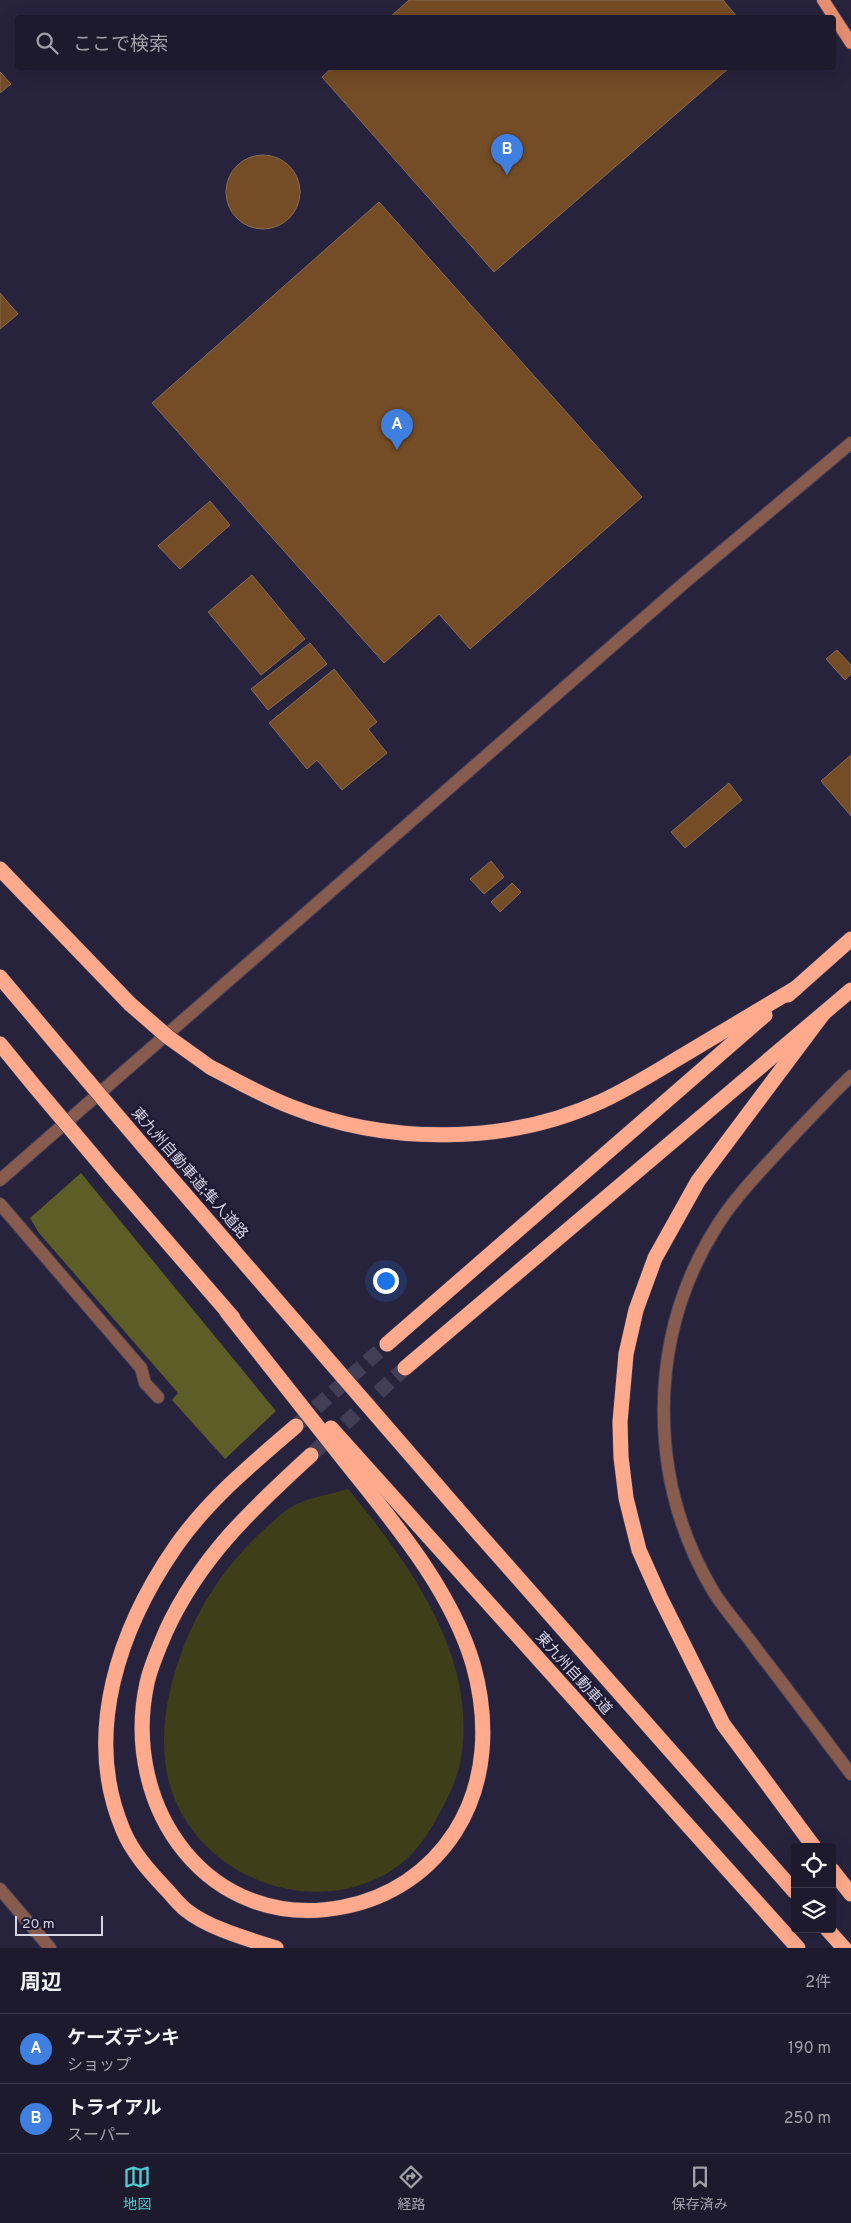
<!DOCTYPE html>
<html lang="ja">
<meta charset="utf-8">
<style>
body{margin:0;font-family:Overpass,"Noto Sans JP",sans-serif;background:#262336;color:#f1f3f6}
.controls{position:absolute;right:15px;bottom:15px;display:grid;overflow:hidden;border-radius:5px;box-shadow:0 5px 20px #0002}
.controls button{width:45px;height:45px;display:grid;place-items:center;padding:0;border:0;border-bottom:1px solid #3c384a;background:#1e1a2e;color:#f1f3f6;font:25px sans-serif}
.scale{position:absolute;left:15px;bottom:12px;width:88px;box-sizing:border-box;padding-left:5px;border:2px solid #d5d4e5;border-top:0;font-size:14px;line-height:18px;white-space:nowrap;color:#d5d4e5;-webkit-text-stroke:4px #1e1a33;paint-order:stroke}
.you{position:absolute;left:385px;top:1280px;width:18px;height:18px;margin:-12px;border:4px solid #fff;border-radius:50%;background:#1a73e8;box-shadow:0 0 0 8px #1a73e833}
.badge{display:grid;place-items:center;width:32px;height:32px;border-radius:50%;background:#52ccd0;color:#fff;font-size:16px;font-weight:700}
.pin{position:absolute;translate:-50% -41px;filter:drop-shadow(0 1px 2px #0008)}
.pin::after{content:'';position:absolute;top:26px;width:18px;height:15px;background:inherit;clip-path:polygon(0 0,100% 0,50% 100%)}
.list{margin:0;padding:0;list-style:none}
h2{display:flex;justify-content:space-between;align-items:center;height:65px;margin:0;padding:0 20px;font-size:21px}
h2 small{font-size:16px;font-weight:400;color:#a1a1aa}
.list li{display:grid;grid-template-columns:32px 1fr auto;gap:15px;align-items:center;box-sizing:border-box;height:70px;padding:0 20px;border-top:1px solid #3c384a}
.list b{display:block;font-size:19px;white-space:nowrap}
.list p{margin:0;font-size:16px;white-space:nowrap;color:#a1a1aa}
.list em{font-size:16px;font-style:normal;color:#a1a1aa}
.icon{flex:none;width:28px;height:28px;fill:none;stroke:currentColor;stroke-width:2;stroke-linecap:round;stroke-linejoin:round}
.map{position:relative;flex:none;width:851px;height:1948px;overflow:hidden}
.search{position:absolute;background:#1e1a2e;box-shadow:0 5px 20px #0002;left:15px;right:15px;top:15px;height:55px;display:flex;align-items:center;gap:12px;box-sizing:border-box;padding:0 18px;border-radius:5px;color:#a1a1aa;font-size:19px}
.sheet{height:205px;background:#1e1a2e}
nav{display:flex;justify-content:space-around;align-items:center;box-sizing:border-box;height:70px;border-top:1px solid #3c384a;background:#1e1a2e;font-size:14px;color:#a1a1aa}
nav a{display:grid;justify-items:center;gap:2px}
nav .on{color:#52ccd0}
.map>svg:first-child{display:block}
.green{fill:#3e3f18}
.forest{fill:#5c5d27}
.building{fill:#744c26;stroke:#866c55}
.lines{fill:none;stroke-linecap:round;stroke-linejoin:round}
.highway-tunnel{stroke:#423e56;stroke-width:15;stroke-dasharray:15 8;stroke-linecap:butt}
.minor-casing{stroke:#443f58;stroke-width:14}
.major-casing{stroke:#443f58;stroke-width:14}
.highway-casing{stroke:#443f58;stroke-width:16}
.minor{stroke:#875c4e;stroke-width:12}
.major{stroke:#e78f71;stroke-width:12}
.highway{stroke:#ffaa8d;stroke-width:15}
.highway-bridge-casing{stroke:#443f58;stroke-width:16;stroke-linecap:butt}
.highway-bridge{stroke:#ffaa8d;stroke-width:15}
.labels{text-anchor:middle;stroke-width:5;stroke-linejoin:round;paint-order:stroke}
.street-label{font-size:15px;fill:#d5d4e5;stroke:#1e1a33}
</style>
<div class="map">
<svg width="851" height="1948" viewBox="0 0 851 1948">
<rect width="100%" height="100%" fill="#28233d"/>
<path class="green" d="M348,1489C409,1563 478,1657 461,1758C458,1778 449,1796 439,1814C418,1855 392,1879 345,1889C264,1905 178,1850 166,1767C160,1729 168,1690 181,1654C199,1604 229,1560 269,1525C277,1518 286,1509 295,1505C311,1497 331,1494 348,1489Z"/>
<path class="forest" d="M81,1173L276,1411L225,1459L172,1400L178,1393L39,1233L30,1218Z"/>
<g class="building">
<path d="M409,0H723L738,18H389Z"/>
<path d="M332,68H729L494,272L322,77Z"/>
<path d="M0,72L11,84L0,93Z"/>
<circle cx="263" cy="192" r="37"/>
<path d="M379,202L642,497L470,649L439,614L384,663L152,403Z"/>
<path d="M0,293L18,314L0,329Z"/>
<path d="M210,501L230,525L180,569L158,546Z"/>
<path d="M252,575L305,639L261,675L208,612Z"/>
<path d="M310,643L327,664L268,710L251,689Z"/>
<path d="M837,650L851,665V674L845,680L826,659Z"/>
<path d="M334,669L377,722L368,729L387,753L342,790L317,760L307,769L269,723Z"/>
<path d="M851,755V816L821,781Z"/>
<path d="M729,783L742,800L685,848L671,832Z"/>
<path d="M491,861L504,877L484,894L470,879Z"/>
<path d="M512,883L521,892L500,912L491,902Z"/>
</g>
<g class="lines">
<g class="highway-tunnel">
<path d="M299,1423L387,1344"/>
<path d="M311,1455L405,1368"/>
</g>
<g class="minor-casing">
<g id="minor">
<path d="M851,1076C825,1101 801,1127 777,1153C755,1177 732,1201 715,1229C647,1339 647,1479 713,1591C726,1612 743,1630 757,1650C789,1691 820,1733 851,1774"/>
<path d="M0,1180L683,584L851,443"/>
<path d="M0,1204L141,1368L145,1383L158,1397"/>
<path d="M0,1889L50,1948"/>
</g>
</g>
<g class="major-casing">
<path id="major" d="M823,0L851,43"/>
</g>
<g class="highway-casing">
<g id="highway">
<path d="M0,869L130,1004"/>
<path d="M0,977L70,1060"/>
<path d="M788,995L851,939"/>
<path d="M0,1044L36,1088"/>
<path d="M210,1067C237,1081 263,1096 292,1107C388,1145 508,1145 602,1101C630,1088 655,1072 682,1056C720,1033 758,1011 796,988"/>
<path d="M144,1147L473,1527L795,1892"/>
<path d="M111,1177L233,1318"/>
<path d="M227,1312C267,1363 308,1414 348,1465C395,1524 451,1590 473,1664C489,1721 487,1782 455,1832C429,1872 390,1898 343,1907C209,1933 120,1808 147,1683C151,1665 159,1648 166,1631C200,1557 252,1509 311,1455"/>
<path d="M387,1344L765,1015"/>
<path d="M405,1368L851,990"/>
<path d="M331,1428L798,1948"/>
<path d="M814,1847L723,1724L660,1597L639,1550L626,1498L621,1457L620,1422L626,1354L636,1310L655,1258L698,1181L823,1014"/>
<path d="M832,1870L851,1894"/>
<path d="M827,1929L844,1948"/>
<path d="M276,1948C248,1939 208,1928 186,1910C178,1904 172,1895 165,1888C149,1871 132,1852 123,1830C82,1733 120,1627 176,1546C209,1499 253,1463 296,1426"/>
</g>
</g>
<use href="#minor" class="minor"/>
<use href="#major" class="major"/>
<use href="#highway" class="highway"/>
<g class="highway-bridge-casing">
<g id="highway-bridge">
<path d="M130,1004L168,1037L210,1067"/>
<path d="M70,1060L144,1147"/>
<path d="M36,1088L111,1177"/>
</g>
</g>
<use href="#highway-bridge" class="highway-bridge"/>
</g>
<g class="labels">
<g class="street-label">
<text transform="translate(190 1173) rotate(49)" y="5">東九州自動車道;隼人道路</text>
<text transform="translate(574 1673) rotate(48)" y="5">東九州自動車道</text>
</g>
</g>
</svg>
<div class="controls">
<button><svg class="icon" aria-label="locate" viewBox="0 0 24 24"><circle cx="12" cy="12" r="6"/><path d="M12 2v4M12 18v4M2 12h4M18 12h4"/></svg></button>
<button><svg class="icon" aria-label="layers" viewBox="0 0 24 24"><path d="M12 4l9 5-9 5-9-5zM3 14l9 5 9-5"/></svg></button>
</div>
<div class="scale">20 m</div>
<div class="you"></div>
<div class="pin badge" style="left:397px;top:450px;background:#3f7fe0">A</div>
<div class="pin badge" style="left:507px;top:175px;background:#3f7fe0">B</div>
<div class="search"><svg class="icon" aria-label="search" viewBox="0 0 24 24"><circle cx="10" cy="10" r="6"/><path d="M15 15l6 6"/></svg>ここで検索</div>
</div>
<section class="sheet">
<h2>周辺<small>2件</small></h2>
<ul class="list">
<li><span class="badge" style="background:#3f7fe0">A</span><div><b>ケーズデンキ</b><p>ショップ</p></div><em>190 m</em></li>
<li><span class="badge" style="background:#3f7fe0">B</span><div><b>トライアル</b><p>スーパー</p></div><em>250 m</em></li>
</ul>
</section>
<nav>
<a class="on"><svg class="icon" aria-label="map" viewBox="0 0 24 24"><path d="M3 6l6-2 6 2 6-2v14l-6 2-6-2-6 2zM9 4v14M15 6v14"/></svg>地図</a>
<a><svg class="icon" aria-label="directions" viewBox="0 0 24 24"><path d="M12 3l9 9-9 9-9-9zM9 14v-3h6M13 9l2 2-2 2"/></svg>経路</a>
<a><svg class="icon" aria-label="saved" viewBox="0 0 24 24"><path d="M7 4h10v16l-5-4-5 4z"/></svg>保存済み</a>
</nav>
